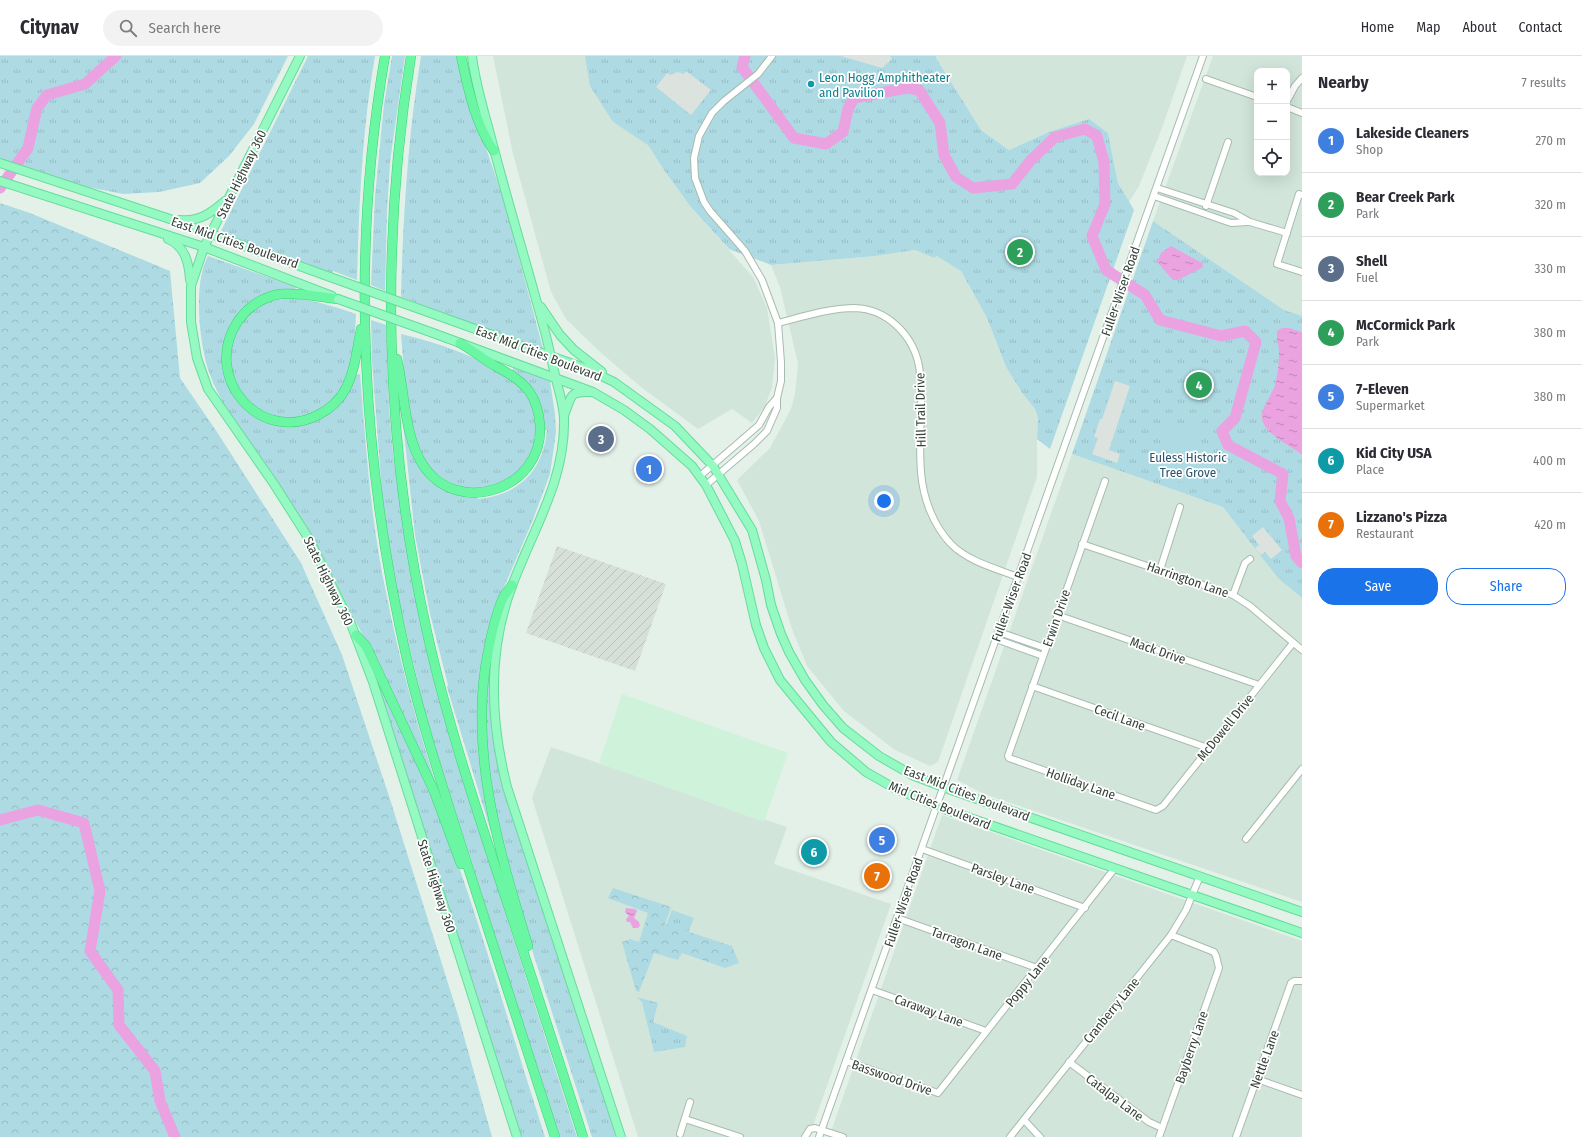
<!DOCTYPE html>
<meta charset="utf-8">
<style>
body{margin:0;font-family:"Fira Sans Condensed",sans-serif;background:#f2f2f3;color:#2b2b33}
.controls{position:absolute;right:12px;top:12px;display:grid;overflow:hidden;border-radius:8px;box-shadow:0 4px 16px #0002}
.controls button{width:36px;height:36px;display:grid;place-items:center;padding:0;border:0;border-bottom:1px solid #e1e1e2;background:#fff;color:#2b2b33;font:20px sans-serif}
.you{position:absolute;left:884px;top:445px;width:14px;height:14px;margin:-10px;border:3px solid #fff;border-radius:50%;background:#1a73e8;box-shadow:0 0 0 6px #1a73e833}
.badge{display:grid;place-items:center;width:26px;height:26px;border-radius:50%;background:#1a73e8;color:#fff;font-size:13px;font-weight:700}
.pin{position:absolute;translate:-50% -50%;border:2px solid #fff;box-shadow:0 1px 4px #0006}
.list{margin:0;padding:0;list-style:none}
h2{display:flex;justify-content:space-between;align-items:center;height:52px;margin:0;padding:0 16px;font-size:17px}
h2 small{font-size:13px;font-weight:400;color:#7c7c81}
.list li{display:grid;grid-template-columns:26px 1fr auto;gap:12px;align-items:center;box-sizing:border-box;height:64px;padding:0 16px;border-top:1px solid #e1e1e2}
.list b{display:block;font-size:15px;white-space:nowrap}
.list p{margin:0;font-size:13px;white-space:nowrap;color:#7c7c81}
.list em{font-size:13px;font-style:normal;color:#7c7c81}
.actions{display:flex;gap:8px;padding:12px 16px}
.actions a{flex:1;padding:9px 0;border:1px solid #1a73e8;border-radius:16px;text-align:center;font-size:14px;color:#1a73e8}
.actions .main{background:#1a73e8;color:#fff}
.icon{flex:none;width:22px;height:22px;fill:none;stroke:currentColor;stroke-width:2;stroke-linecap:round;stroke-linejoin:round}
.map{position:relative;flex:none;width:1302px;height:1081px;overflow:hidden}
header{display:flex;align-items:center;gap:24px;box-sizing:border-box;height:56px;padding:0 20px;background:#fff;border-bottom:1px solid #e1e1e2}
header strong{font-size:19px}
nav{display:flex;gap:22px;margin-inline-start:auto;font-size:14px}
.search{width:280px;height:36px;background:#f2f2f3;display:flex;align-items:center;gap:10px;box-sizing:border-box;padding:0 14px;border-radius:22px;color:#7c7c81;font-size:15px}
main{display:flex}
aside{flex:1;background:#fff}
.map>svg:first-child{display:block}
.residential{fill:#d2e5da;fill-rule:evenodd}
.commercial{fill:#cff2da}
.industrial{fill:url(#industrial-furrows)}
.grass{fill:url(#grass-tufts)}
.forest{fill:url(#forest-crowns)}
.garden{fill:#aedae4}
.parking{fill:#dce2de}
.water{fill:url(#water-ripples)}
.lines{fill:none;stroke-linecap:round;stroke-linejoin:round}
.river{stroke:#eba2e1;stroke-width:11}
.minor-casing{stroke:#a7bcaf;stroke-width:8}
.major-casing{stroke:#66dc9a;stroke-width:10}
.highway-casing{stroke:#3ad473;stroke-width:10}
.minor{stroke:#fff;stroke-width:6}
.major{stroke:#95f9c2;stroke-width:8}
.highway{stroke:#6af6a2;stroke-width:9}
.major-bridge-casing{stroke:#66dc9a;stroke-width:10;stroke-linecap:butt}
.major-bridge{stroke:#95f9c2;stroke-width:8}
.culture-dot{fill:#0f9aa8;stroke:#fff;stroke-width:1.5}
.labels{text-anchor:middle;stroke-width:3.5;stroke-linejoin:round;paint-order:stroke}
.culture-label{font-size:13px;fill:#0d838f;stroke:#fff;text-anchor:start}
.street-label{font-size:13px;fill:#344239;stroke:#fff}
.park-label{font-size:13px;fill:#2b5870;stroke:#fff}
</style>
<header>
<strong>Citynav</strong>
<div class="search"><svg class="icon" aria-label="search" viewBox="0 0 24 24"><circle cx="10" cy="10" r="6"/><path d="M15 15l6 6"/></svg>Search here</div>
<nav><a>Home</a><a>Map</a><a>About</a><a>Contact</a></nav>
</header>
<main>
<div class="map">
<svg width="1302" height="1081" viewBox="0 0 1302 1081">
<defs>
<pattern id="industrial-furrows" width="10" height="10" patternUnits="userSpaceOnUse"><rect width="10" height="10" fill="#d6e0d9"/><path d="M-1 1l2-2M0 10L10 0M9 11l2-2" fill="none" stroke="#b8c1bb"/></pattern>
<pattern id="grass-tufts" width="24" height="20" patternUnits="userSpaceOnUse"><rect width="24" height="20" fill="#aedae4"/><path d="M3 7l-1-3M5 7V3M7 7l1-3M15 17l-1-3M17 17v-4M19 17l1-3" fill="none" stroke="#96bcc4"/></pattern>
<pattern id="forest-crowns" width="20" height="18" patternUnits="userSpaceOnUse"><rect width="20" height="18" fill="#aedae4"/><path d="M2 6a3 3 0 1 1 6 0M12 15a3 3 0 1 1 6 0" fill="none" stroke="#96bcc4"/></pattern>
<pattern id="water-ripples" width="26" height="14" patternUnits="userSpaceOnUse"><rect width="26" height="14" fill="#eba2e1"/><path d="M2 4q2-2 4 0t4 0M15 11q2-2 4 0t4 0" fill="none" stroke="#bf86b7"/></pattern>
</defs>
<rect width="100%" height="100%" fill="#e4f1e9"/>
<g class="residential">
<path d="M493,0H585L613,66L648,88L664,114L690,150L753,221L767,252L775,302L772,331L765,350L752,367L732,353L698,373L641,331L600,296L566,263L551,236L513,98Z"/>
<path d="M936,0H1187L1162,72L1139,130L1129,146L1118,127L1108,77L1089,64L1049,76L1009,94L981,74L936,2Z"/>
<path d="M1213,0H1302V260L1284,254L1153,165ZM1257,15H1287V117H1257Z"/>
<path d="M915,194L934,202L937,200L942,202L961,215L987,262L1006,311L1023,338L1035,353L1038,362L1037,383V421L938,706L930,710L895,694L844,655L807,610L792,573L759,465L737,424L770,392L791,353L795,338L798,308L780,231L771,209L875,200Z"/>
<path d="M1072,398L1223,451L1278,521L1302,542V846L984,738L957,724Z"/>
<path d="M551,691L787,771L774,808L891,848L809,1081H638L532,742Z"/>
<path d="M942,759L1302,885V1081H829Z"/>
</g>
<path class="commercial" d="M622,638L788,697L764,766L599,707Z"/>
<path class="industrial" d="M557,490L666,528L635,615L526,577Z"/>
<g class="grass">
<path d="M0,0H288L254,68L229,100L200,127L159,136L123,138L88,131L50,120L0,102Z"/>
<path d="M308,0H375C362,74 359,149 357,224L333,215L331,217L227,180V178H223L221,175Z"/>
<path d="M392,0H405L390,106L387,156L385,235L371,229L375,140L384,48Z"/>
<path d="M421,0H458L470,45L505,148L543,293L442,257V256L401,241C403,160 408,80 421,0Z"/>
<path d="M585,0H936V2L981,74L1009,94L1049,76L1089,63L1108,77L1118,127L1134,154L1050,393L1037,383L1038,362L1035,353L1023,338L1006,311L987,262L961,215L937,200L934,202L915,194L875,200L771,209L729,193L690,150L664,114L648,89L613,66L590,30Z"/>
<path d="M1153,165L1284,254L1302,260V542L1278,522L1223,451L1072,398Z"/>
<path d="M208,200L296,231L294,235L249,249L223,299L243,350L301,369C327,363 348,344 356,319L360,318C366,393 371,468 387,541C400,607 418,671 438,735C412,681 386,628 360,574C343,541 327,507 308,475C292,447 273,420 255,394C237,369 219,345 209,316C199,288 193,226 208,200Z"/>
<path d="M287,242C312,243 333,250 356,258C355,277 354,308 347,325C345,328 342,332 340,335C329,349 323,354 306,359C301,360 296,362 291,362C230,365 207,281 260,250C268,245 278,244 287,242Z"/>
<path d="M371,264L386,269L389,352L393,397L402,462L414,531L507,862L577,1081H559L437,697L422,644L398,541L383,451L372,305Z"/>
<path d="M401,278C439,287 475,299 507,321C513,326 520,330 525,337C535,349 538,364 535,379C534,385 534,392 532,397C511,438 455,445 427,407C407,380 404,313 401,278Z"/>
<path d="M514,310L548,323L550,325L555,358L556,376L550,418L532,466L502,536L480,633L494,776H491L447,631L448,629L430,558L415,479L402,358L426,417L475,440L478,443C519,439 543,415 547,374H544V364L512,315Z"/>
<path d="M488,612L491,613V671L499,714L616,1081H592L524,869L496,757L485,683Z"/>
<path d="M378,625C407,683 434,742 456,802C488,894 515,988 545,1081H521L376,626Z"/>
<path d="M672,854L694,862L688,877L666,869Z"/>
<path d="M637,941L658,947L653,966L687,980L685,991L654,996L642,946Z"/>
</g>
<g class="forest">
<path d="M0,147L30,157L170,215L180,322L217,376L301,507L342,599L389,740L458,959L492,1081H0Z"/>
<path d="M613,832L671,851L665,868L732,890L739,907L725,912L682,897L678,904L654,897L639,936L636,935L622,886L630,883L639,886L648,857L608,842Z"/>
</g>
<path class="garden" d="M1203,363L1200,375L1201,387L1208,409L1203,427L1184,428L1165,421L1160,412L1169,407C1170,395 1165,381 1159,370L1169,368L1179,370H1190Z"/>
<g class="parking">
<path d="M841,0H890L892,3L882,12Z"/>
<path d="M686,15L711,34L691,59L656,31L667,17L671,19L677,16L684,18Z"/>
<path d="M1115,325L1130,330L1109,394L1120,398L1117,407L1092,398L1098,382L1094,381L1100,363H1102Z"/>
<path d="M1263,471L1282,494L1271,503L1265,496L1261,499L1255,492L1259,489L1252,480Z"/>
</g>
<g class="water">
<path d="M1171,190L1202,207L1203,211L1178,224H1173L1157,206L1161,197Z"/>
<path d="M1282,272H1289L1302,276V399C1291,389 1258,376 1262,357C1265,347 1272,338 1275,329C1278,319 1279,306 1279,296C1279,288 1276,282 1277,275Z"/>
<path d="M626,852L635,853L637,855L634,862L639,866L640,870L638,872H633L630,866H627L626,863L629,860L625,856Z"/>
</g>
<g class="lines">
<g class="river">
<path d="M745,0L742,11L794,82L826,88L843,76L848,53L854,42L907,32L919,34L940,67L944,99L956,121L973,132L1012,128L1031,104L1055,81L1085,73L1097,80L1104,106L1105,148L1092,180L1106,214L1145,239L1160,264L1221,280L1245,275L1256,286L1235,362L1222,375L1228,389L1283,418L1280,445L1289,462L1296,500L1302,507"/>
<path d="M0,132L28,92L37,52L47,39L85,28L116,0"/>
<path d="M0,764L38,754L84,767L100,835L90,895L118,934L119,969L155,1015L160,1045L175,1081"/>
</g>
<g class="minor-casing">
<g id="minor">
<path d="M1206,23L1257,41"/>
<path d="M1287,45L1295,30L1302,22"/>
<path d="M1287,51L1302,57"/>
<path d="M1157,132L1234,157L1250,166L1287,177"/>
<path d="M1302,139L1299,138L1277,208L1302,216"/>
<path d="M1154,140L1231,167L1248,166"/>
<path d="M1206,150L1228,86"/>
<path d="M778,267C802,261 829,252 855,252C887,253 913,279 919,310C921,320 920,331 921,341C921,366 919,391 921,416C923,442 933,469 951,488C969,506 995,512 1018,521"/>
<path d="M700,420L759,369L769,351L777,342"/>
<path d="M1105,425L1008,700L1009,702L1156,754L1163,750L1293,587"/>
<path d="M706,429L754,388L767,375L777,352V342L781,325V306L778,267L762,224L745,195L710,155L704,146L695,122L694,102L699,80L712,57L724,45L758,18L772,0"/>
<path d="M1082,488L1233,539L1250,550L1302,594"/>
<path d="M1160,514L1180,451"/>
<path d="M1233,539L1245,507L1250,503"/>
<path d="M1057,559L1259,629"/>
<path d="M999,576L1045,592"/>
<path d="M996,583L1043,600"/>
<path d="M1032,630L1208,692"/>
<path d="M1246,783L1302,713"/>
<path d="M922,793L1085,852"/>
<path d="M897,862L1037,912"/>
<path d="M872,934L986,975"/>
<path d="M846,1005L938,1037L1115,812"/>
<path d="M1069,1006L1149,1066L1162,1072"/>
<path d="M1257,1023L1302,1039"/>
<path d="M685,1063L740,1081"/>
<path d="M1024,1064L1040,1081"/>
<path d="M680,1078L690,1046"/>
<path d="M805,1081L810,1073L815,1072L843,1081"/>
<path d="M819,1081L1203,0"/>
<path d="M1010,1081L1171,879L1186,854L1200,820"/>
<path d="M1159,1081L1219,912L1216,900L1214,896L1171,879"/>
<path d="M1236,1081L1291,927L1294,925H1302"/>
</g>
</g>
<g class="major-casing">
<g id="major">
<path d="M300,0L204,191L191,230V266L197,302L208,333L274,428L309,483L351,568L373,626L517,1081"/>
<path d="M472,0C475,26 483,52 490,78C507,144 527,209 545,276C549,291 552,307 556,323C559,335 563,348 564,361C566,424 533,473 512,530C487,596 490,664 507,731L621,1081"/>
<path d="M0,107L167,162L330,221"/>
<path d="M0,125L204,191L332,240"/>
<path d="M180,164C199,166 211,157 225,145"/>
<path d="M168,183C185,190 189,207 190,224"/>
<path d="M541,251L560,279L574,294L602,316"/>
<path d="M439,260L587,313L614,326L675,370L713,410L752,474L766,524L771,549L781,578L789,596L805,624L823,649L843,672L879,700L912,719L951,734L1302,856"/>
<path d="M433,277L593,336L624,354L650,373L692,410L706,429L735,485L742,508L756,569L764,592L780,624L831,686L866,716L896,733L944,753L1302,877"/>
<path d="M564,359C572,342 567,335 590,336"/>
</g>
</g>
<g class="highway-casing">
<g id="highway">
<path d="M385,0C350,201 362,410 408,608C424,676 447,744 468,811C497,901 526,991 555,1081"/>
<path d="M411,0C380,190 385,388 427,576C447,666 477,755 506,843C532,922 558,1001 583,1081"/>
<path d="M461,0C468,32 475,68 494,95"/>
<path d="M338,243C319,241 299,236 280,238C263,241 248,251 238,265C201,320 259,389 318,359C330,353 340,344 346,332C355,314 357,293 361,273"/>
<path d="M397,303C405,337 404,380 423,409C458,462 544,433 540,369C539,357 536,345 529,335C519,322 504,315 490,307C480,300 470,293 460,287"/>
<path d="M512,529C509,534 504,539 502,544C496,559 492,576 489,591C467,692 499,794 528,890"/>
<path d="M356,579L366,590L434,735L461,808"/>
</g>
</g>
<use href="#minor" class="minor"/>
<use href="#major" class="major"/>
<use href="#highway" class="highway"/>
<g class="major-bridge-casing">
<g id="major-bridge">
<path d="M330,221L439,260"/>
<path d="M338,243L433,277"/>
</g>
</g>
<use href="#major-bridge" class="major-bridge"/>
</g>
<circle class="culture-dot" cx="811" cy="28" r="4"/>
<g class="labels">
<g class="culture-label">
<text x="819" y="26">Leon Hogg Amphitheater<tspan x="819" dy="15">and Pavilion</tspan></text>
</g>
<g class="street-label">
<text transform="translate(241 118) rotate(-64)" y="5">State Highway 360</text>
<text transform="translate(235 186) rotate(19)" y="5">East Mid Cities Boulevard</text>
<text transform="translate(1120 235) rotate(-71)" y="5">Fuller-Wiser Road</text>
<text transform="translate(539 297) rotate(21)" y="5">East Mid Cities Boulevard</text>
<text transform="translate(920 354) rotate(-91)" y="5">Hill Trail Drive</text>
<text transform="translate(1188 523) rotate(19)" y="5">Harrington Lane</text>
<text transform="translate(329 525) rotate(64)" y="5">State Highway 360</text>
<text transform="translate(1011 541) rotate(-70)" y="5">Fuller-Wiser Road</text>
<text transform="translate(1056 562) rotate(-71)" y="5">Erwin Drive</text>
<text transform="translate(1158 594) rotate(19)" y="5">Mack Drive</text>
<text transform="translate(1120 661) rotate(20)" y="5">Cecil Lane</text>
<text transform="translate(1225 671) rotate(-51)" y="5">McDowell Drive</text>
<text transform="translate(1081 727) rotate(19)" y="5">Holliday Lane</text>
<text transform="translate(967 737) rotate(21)" y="5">East Mid Cities Boulevard</text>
<text transform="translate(940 749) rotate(22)" y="5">Mid Cities Boulevard</text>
<text transform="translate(1003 822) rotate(20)" y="5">Parsley Lane</text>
<text transform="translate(437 830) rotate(72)" y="5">State Highway 360</text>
<text transform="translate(903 846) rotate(-71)" y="5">Fuller-Wiser Road</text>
<text transform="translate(967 887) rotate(20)" y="5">Tarragon Lane</text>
<text transform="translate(1027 925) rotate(-51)" y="5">Poppy Lane</text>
<text transform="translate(929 954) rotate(20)" y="5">Caraway Lane</text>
<text transform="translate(1111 954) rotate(-51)" y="5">Cranberry Lane</text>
<text transform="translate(1191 991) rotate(-71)" y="5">Bayberry Lane</text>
<text transform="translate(1264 1003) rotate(-70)" y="5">Nettle Lane</text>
<text transform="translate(892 1021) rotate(19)" y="5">Basswood Drive</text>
<text transform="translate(1115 1041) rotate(37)" y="5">Catalpa Lane</text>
</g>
<g class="park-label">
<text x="1188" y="406">Euless Historic<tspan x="1188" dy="15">Tree Grove</tspan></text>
</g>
</g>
</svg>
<div class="controls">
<button>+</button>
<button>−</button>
<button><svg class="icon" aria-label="locate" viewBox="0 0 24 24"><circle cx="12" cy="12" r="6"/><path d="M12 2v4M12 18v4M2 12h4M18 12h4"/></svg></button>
</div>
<div class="you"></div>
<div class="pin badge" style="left:649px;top:413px;background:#3f7fe0">1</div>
<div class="pin badge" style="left:1020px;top:196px;background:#2e9e5b">2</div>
<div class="pin badge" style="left:601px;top:383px;background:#5c6f8a">3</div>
<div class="pin badge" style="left:1199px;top:329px;background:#2e9e5b">4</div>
<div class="pin badge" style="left:882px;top:784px;background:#3f7fe0">5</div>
<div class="pin badge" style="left:814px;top:796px;background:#0f9aa8">6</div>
<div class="pin badge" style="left:877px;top:820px;background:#e8710a">7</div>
</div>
<aside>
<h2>Nearby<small>7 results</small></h2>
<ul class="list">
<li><span class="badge" style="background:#3f7fe0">1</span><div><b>Lakeside Cleaners</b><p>Shop</p></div><em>270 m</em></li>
<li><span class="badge" style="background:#2e9e5b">2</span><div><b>Bear Creek Park</b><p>Park</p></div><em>320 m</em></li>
<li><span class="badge" style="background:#5c6f8a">3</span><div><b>Shell</b><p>Fuel</p></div><em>330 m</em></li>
<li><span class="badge" style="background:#2e9e5b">4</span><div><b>McCormick Park</b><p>Park</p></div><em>380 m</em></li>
<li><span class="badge" style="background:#3f7fe0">5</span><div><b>7-Eleven</b><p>Supermarket</p></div><em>380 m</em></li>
<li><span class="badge" style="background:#0f9aa8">6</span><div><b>Kid City USA</b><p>Place</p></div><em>400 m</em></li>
<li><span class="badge" style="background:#e8710a">7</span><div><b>Lizzano's Pizza</b><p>Restaurant</p></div><em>420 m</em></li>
</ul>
<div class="actions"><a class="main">Save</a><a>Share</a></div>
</aside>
</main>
